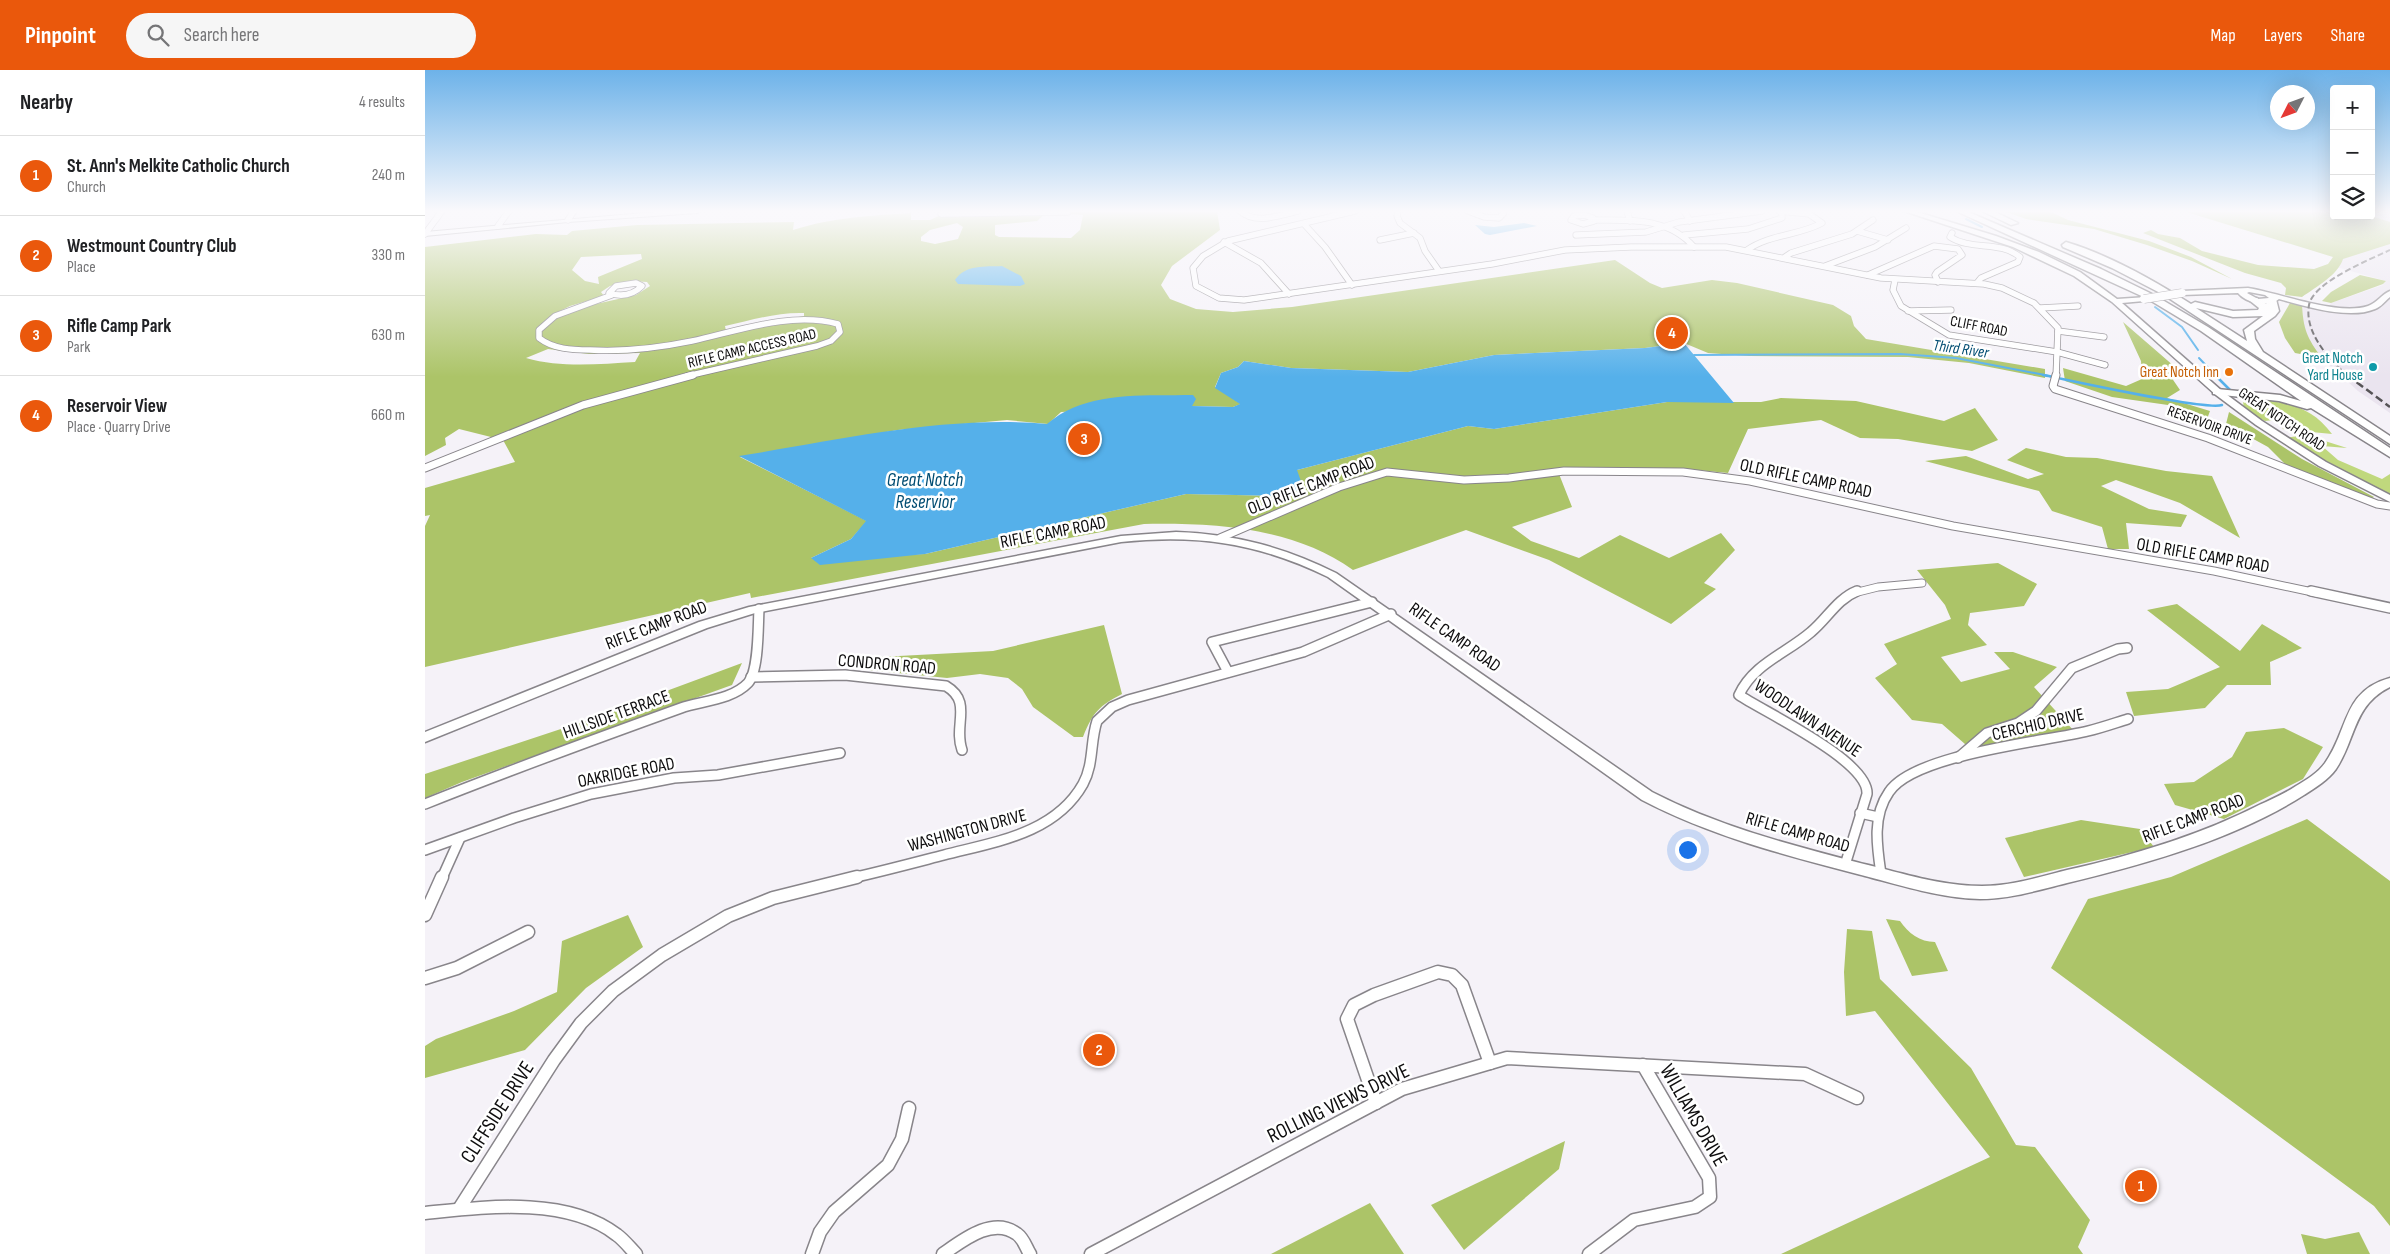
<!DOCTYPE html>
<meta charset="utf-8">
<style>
body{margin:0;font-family:"Sofia Sans Condensed",sans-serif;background:#f6f6f6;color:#202124}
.controls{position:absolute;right:15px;top:15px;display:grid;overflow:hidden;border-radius:5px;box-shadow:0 5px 20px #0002}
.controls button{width:45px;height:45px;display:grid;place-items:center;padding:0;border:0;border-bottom:1px solid #e0e0e0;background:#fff;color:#202124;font:25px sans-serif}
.compass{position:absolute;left:1845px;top:15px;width:45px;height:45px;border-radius:50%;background:#fff;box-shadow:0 5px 20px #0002;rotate:228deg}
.you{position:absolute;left:1262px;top:779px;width:18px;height:18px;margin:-12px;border:4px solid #fff;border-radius:50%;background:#1a73e8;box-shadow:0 0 0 8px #1a73e833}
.badge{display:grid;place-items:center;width:32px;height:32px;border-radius:50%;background:#ea580c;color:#fff;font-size:16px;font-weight:700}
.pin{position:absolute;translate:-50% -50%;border:2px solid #fff;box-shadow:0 1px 5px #0006}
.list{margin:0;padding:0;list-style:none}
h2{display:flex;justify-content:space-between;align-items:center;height:65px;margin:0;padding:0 20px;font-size:21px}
h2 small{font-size:16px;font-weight:400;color:#757577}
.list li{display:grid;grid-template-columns:32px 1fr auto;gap:15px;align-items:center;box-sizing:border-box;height:80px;padding:0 20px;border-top:1px solid #e0e0e0}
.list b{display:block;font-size:19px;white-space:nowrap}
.list p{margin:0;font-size:16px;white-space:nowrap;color:#757577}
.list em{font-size:16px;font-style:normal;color:#757577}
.icon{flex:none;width:28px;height:28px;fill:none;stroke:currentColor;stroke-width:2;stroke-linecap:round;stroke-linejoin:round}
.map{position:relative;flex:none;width:1965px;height:1184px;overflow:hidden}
header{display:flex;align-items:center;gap:30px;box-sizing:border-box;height:70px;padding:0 25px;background:#ea580c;color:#fff}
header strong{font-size:24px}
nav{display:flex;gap:28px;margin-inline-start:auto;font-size:18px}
.search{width:350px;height:45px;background:#f6f6f6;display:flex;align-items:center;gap:12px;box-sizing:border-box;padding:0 18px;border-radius:28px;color:#757577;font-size:19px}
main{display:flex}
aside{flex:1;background:#fff}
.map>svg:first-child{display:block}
.built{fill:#eae4ef}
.green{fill:#c0d87d}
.forest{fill:#acc468;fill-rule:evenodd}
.water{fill:#55b0ea}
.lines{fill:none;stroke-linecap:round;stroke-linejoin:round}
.stream-far1{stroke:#55b0ea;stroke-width:2}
.stream{stroke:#55b0ea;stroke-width:2.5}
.street-far3-casing{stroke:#88858a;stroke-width:7}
.street-far2-casing{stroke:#88858a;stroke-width:9}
.street-far1-casing{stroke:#88858a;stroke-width:12}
.street-casing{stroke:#88858a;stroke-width:15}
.secondary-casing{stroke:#88858a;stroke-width:3}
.primary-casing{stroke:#88858a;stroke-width:2}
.highway-casing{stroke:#88858a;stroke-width:3}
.street-far3{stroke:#fff;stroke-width:5.5}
.street-far2{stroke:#fff;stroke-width:7}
.street-far1{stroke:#fff;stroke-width:9}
.street{stroke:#fff;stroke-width:12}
.secondary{fill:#fff;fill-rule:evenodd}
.primary{fill:#fff;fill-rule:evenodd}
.highway{fill:#fff;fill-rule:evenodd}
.rail-far1{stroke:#555356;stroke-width:2;stroke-dasharray:6 3;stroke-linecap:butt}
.rail{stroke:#555356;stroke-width:2.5;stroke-dasharray:8 4;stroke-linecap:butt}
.secondary-bridge-casing{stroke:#88858a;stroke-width:9;stroke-linecap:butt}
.secondary-bridge{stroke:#fff;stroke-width:8}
.culture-dot{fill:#0f9aa8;stroke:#fff;stroke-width:2}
.food-dot{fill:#e8710a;stroke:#fff;stroke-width:2}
.labels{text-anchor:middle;stroke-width:5;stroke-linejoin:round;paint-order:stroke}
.far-street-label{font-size:15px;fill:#0e0d0e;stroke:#fff}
.far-culture-label{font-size:15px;fill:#0d838f;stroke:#fff;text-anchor:end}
.far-food-label{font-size:15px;fill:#c56008;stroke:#fff;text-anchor:end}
.far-water-label{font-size:16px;font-style:italic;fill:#004c72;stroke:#fff}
.street-label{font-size:18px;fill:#0e0d0e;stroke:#fff}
.water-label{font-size:19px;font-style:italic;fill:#004c72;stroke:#fff}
.near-street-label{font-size:21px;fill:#0e0d0e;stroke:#fff}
</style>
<header>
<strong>Pinpoint</strong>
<div class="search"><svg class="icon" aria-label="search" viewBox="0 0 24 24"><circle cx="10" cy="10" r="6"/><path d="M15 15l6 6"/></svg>Search here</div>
<nav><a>Map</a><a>Layers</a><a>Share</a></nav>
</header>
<main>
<aside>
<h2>Nearby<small>4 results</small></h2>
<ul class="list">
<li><span class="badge">1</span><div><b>St. Ann's Melkite Catholic Church</b><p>Church</p></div><em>240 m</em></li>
<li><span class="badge">2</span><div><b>Westmount Country Club</b><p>Place</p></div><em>330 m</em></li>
<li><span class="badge">3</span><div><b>Rifle Camp Park</b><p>Park</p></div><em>630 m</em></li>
<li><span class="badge">4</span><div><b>Reservoir View</b><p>Place · Quarry Drive</p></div><em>660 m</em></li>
</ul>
</aside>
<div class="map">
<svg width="1965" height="1184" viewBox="0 0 1965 1184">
<rect width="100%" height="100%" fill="#f5f2f8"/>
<path class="built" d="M1909,141V146H1946V141H1965V343L1933,321L1897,288L1884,271L1878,254L1877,233L1903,238L1906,233L1958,215L1961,211L1908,196L1916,190L1903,179Z"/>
<g class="green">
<path d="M1832,329C1864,333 1887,337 1907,364L1857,359L1871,351L1864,348L1840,351L1819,340L1818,331Z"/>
<path d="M1881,365L1922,378L1897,376L1913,390L1957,409L1965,404V424L1932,409L1860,368Z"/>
</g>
<g class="forest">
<path d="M590,141H792L795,160L747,196L736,215L745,229L771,239L808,242L867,237L1190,190L1225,213L1237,218L1287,210L1312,213L1408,235L1426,246L1429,256L1441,269L1620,299V308L1544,293L1483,287L1324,286L1283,283L1259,273L1220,278L1069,285L983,302L866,298L819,291L813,297L796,303L790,317L816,334L808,337L767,336L636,342L623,354L582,350L473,360L315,387L442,451L426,469L386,488L500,484L761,424L863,426L872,400L1043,356L1069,359L1242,332H1336L1356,328L1431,331L1519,351L1550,338L1573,370L1547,381L1473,369L1435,368L1396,350L1323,359L1303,403L1251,398H1136L1134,404L1147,437L1087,457L1106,471L1154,488L1195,465L1244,488L1296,463L1310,480L1279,513L1291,519L1246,554L1124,490L1041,460L928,500C868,457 790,453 719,454L326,528L325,523L0,597V456L5,445L0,446V418L90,392L78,370L34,359L20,368L21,375L0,386V177L111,164L142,165L147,161L212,155L369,152L368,160C409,147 444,146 486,143V150H505L518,144ZM622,142L658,145L655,160L646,168L574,167L570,165V155L612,151ZM532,153L538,157L533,169L510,174L496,171V167L505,160ZM216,184L217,189L173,207L174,214L160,211L147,200L156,187ZM206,211L222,212L225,216L211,225L131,243L145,236L179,226L176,222L185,216ZM379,243V246L301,261L300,256C326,250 353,242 379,243ZM123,279L164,284L215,283L210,292C174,294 136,298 101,288Z"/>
<path d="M1579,141L1626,142L1643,150L1724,171L1766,187L1807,209L1767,191L1722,175L1669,159L1601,149Z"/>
<path d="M1758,141H1909V146H1946L1965,152V174L1918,189C1913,205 1891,217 1877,227L1860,225L1861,218L1856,213L1820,203L1718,163L1726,160L1733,164L1755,168L1777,181L1833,195L1889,199L1903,194L1908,187Z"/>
<path d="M1935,205L1961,211L1958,214L1906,233L1897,231L1906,222Z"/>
<path d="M1865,233H1877C1878,259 1882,268 1897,288L1870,283L1860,268L1854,252Z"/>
<path d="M1698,252L1757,303L1744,304L1755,320L1742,328L1785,341L1782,349L1743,335L1687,327L1640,311L1638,298L1701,316L1717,309L1716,291Z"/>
<path d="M1804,342L1877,389L1949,427L1946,429L1863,397L1843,377L1801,354Z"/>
<path d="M1601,378L1641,387L1672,388L1741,401L1787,406L1815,468L1755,433L1691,410L1676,416L1724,439L1762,445L1756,457L1701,453L1704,479H1683L1677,457L1627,441L1614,421L1500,391L1541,386L1603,409L1619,404L1582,390Z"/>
<path d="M1573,493L1612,514L1599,536L1545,543L1543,555L1562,575L1516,587L1536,612L1585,599L1569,582H1588L1632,597L1609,617L1649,661L1548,681L1517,654L1487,650L1450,608L1472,594L1459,574L1526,549L1520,535L1492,500Z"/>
<path d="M1752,534L1815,581L1837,554L1877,578L1845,592L1846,615H1802L1780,638L1709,646L1701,622L1743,619L1795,597L1722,540Z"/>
<path d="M679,555L697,624C674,636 668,642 658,667H649L608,637L597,619L583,608L555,604L522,608L434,599L436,588L568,581Z"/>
<path d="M317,593L307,615L37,712L0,728V704L163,650Z"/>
<path d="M1859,658L1898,677L1878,709L1799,749L1750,735L1739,714L1769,712L1807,687L1821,662Z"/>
<path d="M1882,749L1965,811V1156L1949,1136L1626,898L1663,829L1746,807Z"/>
<path d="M1656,750L1715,759L1729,777L1599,807L1580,768Z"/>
<path d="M203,845L218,877L161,918L100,980L0,1008V976L11,969L89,941L132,922L137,871Z"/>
<path d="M1461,849L1475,851C1483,863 1495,872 1510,872L1523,901L1487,906Z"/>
<path d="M1422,859L1447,861L1455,909L1546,998L1591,1075L1610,1077L1665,1150L1653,1177L1658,1184H1356L1565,1087L1450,941L1421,946L1419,902Z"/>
<path d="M1140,1071L1134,1099L1039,1180L1006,1135Z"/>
<path d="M945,1133L979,1184H846Z"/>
<path d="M1934,1162L1945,1184H1882L1876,1164L1900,1169Z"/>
</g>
<g class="water">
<path d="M1099,153L1112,156L1065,165L1060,164L1050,155L1069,157Z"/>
<path d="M577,196L596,206L600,214L595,216L533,214L530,210C541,194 560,197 577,196Z"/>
<path d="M1259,273L1309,333L1242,332L1069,359L1043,356L872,400L878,417L863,426L761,424L500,484L395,495L386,488L426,469L441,451L314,386C415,370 520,345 622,354C661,320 719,326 768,325L771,329L767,336L808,337L815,334L790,318L796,303L813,297L819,291L866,298L983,302L1069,285L1220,278Z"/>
</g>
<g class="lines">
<g class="stream-far1">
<path d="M1541,149L1557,157"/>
<path d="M1730,237L1757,257L1773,280"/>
<path d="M1269,285L1475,284L1531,288L1625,306"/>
<path d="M1774,288L1791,306"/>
</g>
<g class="stream">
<path d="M1618,305C1644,310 1782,341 1797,335"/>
<path d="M1790,305L1806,321"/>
</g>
<g class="street-far3-casing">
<g id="street-far3">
<path d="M517,141L516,144L643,142"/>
<path d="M815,141C830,155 856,145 873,141"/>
<path d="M930,141L803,171L778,186L768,198L771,216L794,228L819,230L1067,194L1140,180L1206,177H1301L1456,208L1559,214L1577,218L1609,233L1633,258L1631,306"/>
<path d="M973,141L972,146L975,153L995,168L1000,181L1014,201"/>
<path d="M1043,141L1059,147L1074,148L1078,144"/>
<path d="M1202,141L1205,151"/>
<path d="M1259,141L1265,151"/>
<path d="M1159,145L1168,148L1169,151L1158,154L1146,150L1149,146Z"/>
<path d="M143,150L149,141"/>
<path d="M1169,150C1205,150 1243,147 1269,177"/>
<path d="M879,154L900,177L927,215"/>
<path d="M73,156L84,141"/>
<path d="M1432,161L1463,170"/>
<path d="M1527,163L1525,167C1547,181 1574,170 1595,187L1593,192L1556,208L1552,213"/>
<path d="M0,164L17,141"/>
<path d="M1151,165L1221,162L1254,152L1337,141"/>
<path d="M1259,165L1323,159L1357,148V141"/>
<path d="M955,170L989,163"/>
<path d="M799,172L836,193L864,224"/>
<path d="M1322,180C1345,164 1373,166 1397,153L1384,144L1354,141"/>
<path d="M1360,187L1366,183L1427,164L1448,150"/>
<path d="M1400,196L1450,177L1481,158"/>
<path d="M1443,205L1509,176L1533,179L1537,185L1512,202L1510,205L1513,212"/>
<path d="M1470,210L1468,220L1476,236L1524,265L1632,282L1680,295"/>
<path d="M211,213L217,216C208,225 196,227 184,223L191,216Z"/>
<path d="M187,225L130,246L114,260V268C128,279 147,280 165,280C199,282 233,278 267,271C313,261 366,241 413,254L415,262L406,271L392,276L262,306"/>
<path d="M1615,238L1653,236"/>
<path d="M1483,241L1526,240"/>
<path d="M1633,261L1679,267"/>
</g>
</g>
<g class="street-far2-casing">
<g id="street-far2">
<path d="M1631,305L1628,316L1630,319L1783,368L1952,434L1965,436"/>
<path d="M0,398L158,335L268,305"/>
<path d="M795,468L914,417L962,402L1039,410L1084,408L1139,401L1258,402L1325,411L1528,456L1789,501L1892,523"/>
<path d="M1429,523L1453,517L1497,513"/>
</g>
</g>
<g class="street-far1-casing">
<g id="street-far1">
<path d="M1886,521L1965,538"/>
<path d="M803,602L787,572L947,532"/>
<path d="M326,607L420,605L521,616C548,632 528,655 537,680"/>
<path d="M1533,688L1562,663L1593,653L1611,641L1647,598L1693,579L1702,578"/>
<path d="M0,734C85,700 170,669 256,638C276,631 307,630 323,613C334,601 333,556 334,539"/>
<path d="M1435,743L1453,747"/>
<path d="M0,780L89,748L166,724L249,708L293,705L415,683"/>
<path d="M1420,795L1442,724C1444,691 1341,643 1314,625C1328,594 1362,583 1386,562C1402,549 1412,529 1432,521"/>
<path d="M1456,804C1452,777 1447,746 1464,722C1489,684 1618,672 1663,661C1676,658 1690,653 1703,649"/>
<path d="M17,808L35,768"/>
<path d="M427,808C458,801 488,793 519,785C569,772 630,764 658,714C669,694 665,672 672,651L687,637L703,630L878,582L966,544"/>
</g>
</g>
<g class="street-casing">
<g id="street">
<path d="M0,845L17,807"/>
<path d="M0,908L32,898L103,862"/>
<path d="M951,1033L922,949L929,935L949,925L1013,902L1027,905L1037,915L1065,993"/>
<path d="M34,1139L129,990L156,953L188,921L237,885L303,846L348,828L432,807"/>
<path d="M0,1143C59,1137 142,1126 192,1165C199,1170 205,1178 211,1184"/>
<path d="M387,1184L395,1162L409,1142L463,1095L477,1069L484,1038"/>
<path d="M518,1184C538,1170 568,1146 592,1164C599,1169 601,1178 605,1184"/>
<path d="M666,1184L977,1019L1082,988L1380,1004L1432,1028"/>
<path d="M1164,1184L1209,1150L1270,1137L1285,1127L1284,1108L1218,995"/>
</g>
</g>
<g class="secondary-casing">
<g id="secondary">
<path d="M1479,141H1489L1571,166L1614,182L1655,202L1692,229L1722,227L1723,229L1719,231L1697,233L1797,321L1837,351L1901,392L1965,425V432L1894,396L1831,355L1791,325L1687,232L1649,206L1588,177Z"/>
<path d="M1823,218C1855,223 1912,246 1943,236C1952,233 1957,224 1965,221V227C1960,231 1956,237 1950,239C1924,250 1879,236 1854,229C1844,238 1821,233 1813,223L1757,225L1753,223L1757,221ZM1824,222L1840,225L1844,228L1833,229L1822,223Z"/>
<path d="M751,462C809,464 859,477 911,503L1227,722C1295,757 1366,775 1439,794C1477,803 1516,816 1557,816C1586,816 1614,807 1642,800C1709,785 1773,766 1834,735C1847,729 1859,724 1871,716C1881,710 1893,703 1900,693C1924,660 1917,621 1965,608V617C1928,635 1931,669 1911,699C1903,710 1890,718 1879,725C1810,769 1721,794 1642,813C1614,820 1585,829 1555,829C1516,828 1478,816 1440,806C1363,786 1288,767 1217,730L903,507C833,473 773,464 696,472L330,543L282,558L0,672V662L274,552L324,537L696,466Z"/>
</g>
</g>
<g class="primary-casing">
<path id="primary" d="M242,141H276L272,143L143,152L0,166V162Z"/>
</g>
<g class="highway-casing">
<g id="highway">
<path d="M1531,141H1541L1676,199L1729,225L1783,257L1965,378V387L1886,338L1882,339L1854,331L1788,324V320L1792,319L1855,325L1876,331L1776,261L1723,229Z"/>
<path d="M1557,141H1568L1593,153L1586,155Z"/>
<path d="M1641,172C1682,184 1730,211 1766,234L1770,232L1808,241L1833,240L1834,238L1824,230L1826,228H1832L1841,234L1845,229H1851L1854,241L1850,246L1829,261L1830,269L1838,282L1965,366V374L1739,225L1687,198L1638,177L1637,175ZM1771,238L1808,247L1838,246L1819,260L1822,271Z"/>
</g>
</g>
<use href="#street-far3" class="street-far3"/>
<use href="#street-far2" class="street-far2"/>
<use href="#street-far1" class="street-far1"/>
<use href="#street" class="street"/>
<use href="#secondary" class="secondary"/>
<use href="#primary" class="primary"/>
<use href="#highway" class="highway"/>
<path class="rail-far1" d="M1923,306C1904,290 1879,262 1884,235C1888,212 1946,189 1965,180"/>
<path class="rail" d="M1922,305L1965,337"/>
<g class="secondary-bridge-casing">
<path id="secondary-bridge" d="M1719,229L1757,223"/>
</g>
<use href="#secondary-bridge" class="secondary-bridge"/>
</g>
<linearGradient id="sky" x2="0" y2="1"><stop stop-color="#6db2e9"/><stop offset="0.46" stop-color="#faf9fc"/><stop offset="1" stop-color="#faf9fc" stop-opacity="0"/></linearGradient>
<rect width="1965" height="307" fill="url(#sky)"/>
<circle class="culture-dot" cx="1948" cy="297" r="5"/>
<circle class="food-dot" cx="1804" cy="302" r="5"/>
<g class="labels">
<g class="far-street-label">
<text transform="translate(1554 256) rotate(11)" y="5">CLIFF ROAD</text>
<text transform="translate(327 278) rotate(-13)" y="5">RIFLE CAMP ACCESS ROAD</text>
<text transform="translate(1857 349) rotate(34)" y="5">GREAT NOTCH ROAD</text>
<text transform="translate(1785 355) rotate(20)" y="5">RESERVOIR DRIVE</text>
</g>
<g class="far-culture-label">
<text x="1938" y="293">Great Notch<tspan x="1938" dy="17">Yard House</tspan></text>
</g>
<g class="far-food-label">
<text x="1794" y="307">Great Notch Inn</text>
</g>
<g class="far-water-label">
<text transform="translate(1536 278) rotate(8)" y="6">Third River</text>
</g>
<g class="street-label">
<text transform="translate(1381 408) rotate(12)" y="6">OLD RIFLE CAMP ROAD</text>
<text transform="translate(886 415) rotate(-21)" y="6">OLD RIFLE CAMP ROAD</text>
<text transform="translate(628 462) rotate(-11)" y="6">RIFLE CAMP ROAD</text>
<text transform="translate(1778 485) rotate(10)" y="6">OLD RIFLE CAMP ROAD</text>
<text transform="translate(231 555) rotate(-21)" y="6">RIFLE CAMP ROAD</text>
<text transform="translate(1030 567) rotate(35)" y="6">RIFLE CAMP ROAD</text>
<text transform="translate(462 594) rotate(5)" y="6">CONDRON ROAD</text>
<text transform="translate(191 644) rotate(-20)" y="6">HILLSIDE TERRACE</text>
<text transform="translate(1383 648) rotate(34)" y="6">WOODLAWN AVENUE</text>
<text transform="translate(1613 654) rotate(-13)" y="6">CERCHIO DRIVE</text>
<text transform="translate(201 702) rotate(-11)" y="6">OAKRIDGE ROAD</text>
<text transform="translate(1768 748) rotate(-21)" y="6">RIFLE CAMP ROAD</text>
<text transform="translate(542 760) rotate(-15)" y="6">WASHINGTON DRIVE</text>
<text transform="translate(1373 762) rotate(16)" y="6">RIFLE CAMP ROAD</text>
</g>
<g class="water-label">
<text x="500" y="416">Great Notch<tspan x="500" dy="22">Reservior</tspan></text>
</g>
<g class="near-street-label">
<text transform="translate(913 1033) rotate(-26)" y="7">ROLLING VIEWS DRIVE</text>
<text transform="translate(72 1042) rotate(-57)" y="7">CLIFFSIDE DRIVE</text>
<text transform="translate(1269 1045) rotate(60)" y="7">WILLIAMS DRIVE</text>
</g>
</g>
</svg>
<div class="controls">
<button>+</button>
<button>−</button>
<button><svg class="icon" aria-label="layers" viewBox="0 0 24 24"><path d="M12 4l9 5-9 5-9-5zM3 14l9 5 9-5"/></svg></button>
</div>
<svg class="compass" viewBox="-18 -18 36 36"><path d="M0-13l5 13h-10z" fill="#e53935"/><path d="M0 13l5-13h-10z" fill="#757577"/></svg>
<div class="you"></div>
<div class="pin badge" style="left:1716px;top:1116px">1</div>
<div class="pin badge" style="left:674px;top:980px">2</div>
<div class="pin badge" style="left:659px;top:369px">3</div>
<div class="pin badge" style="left:1247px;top:263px">4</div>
</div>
</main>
